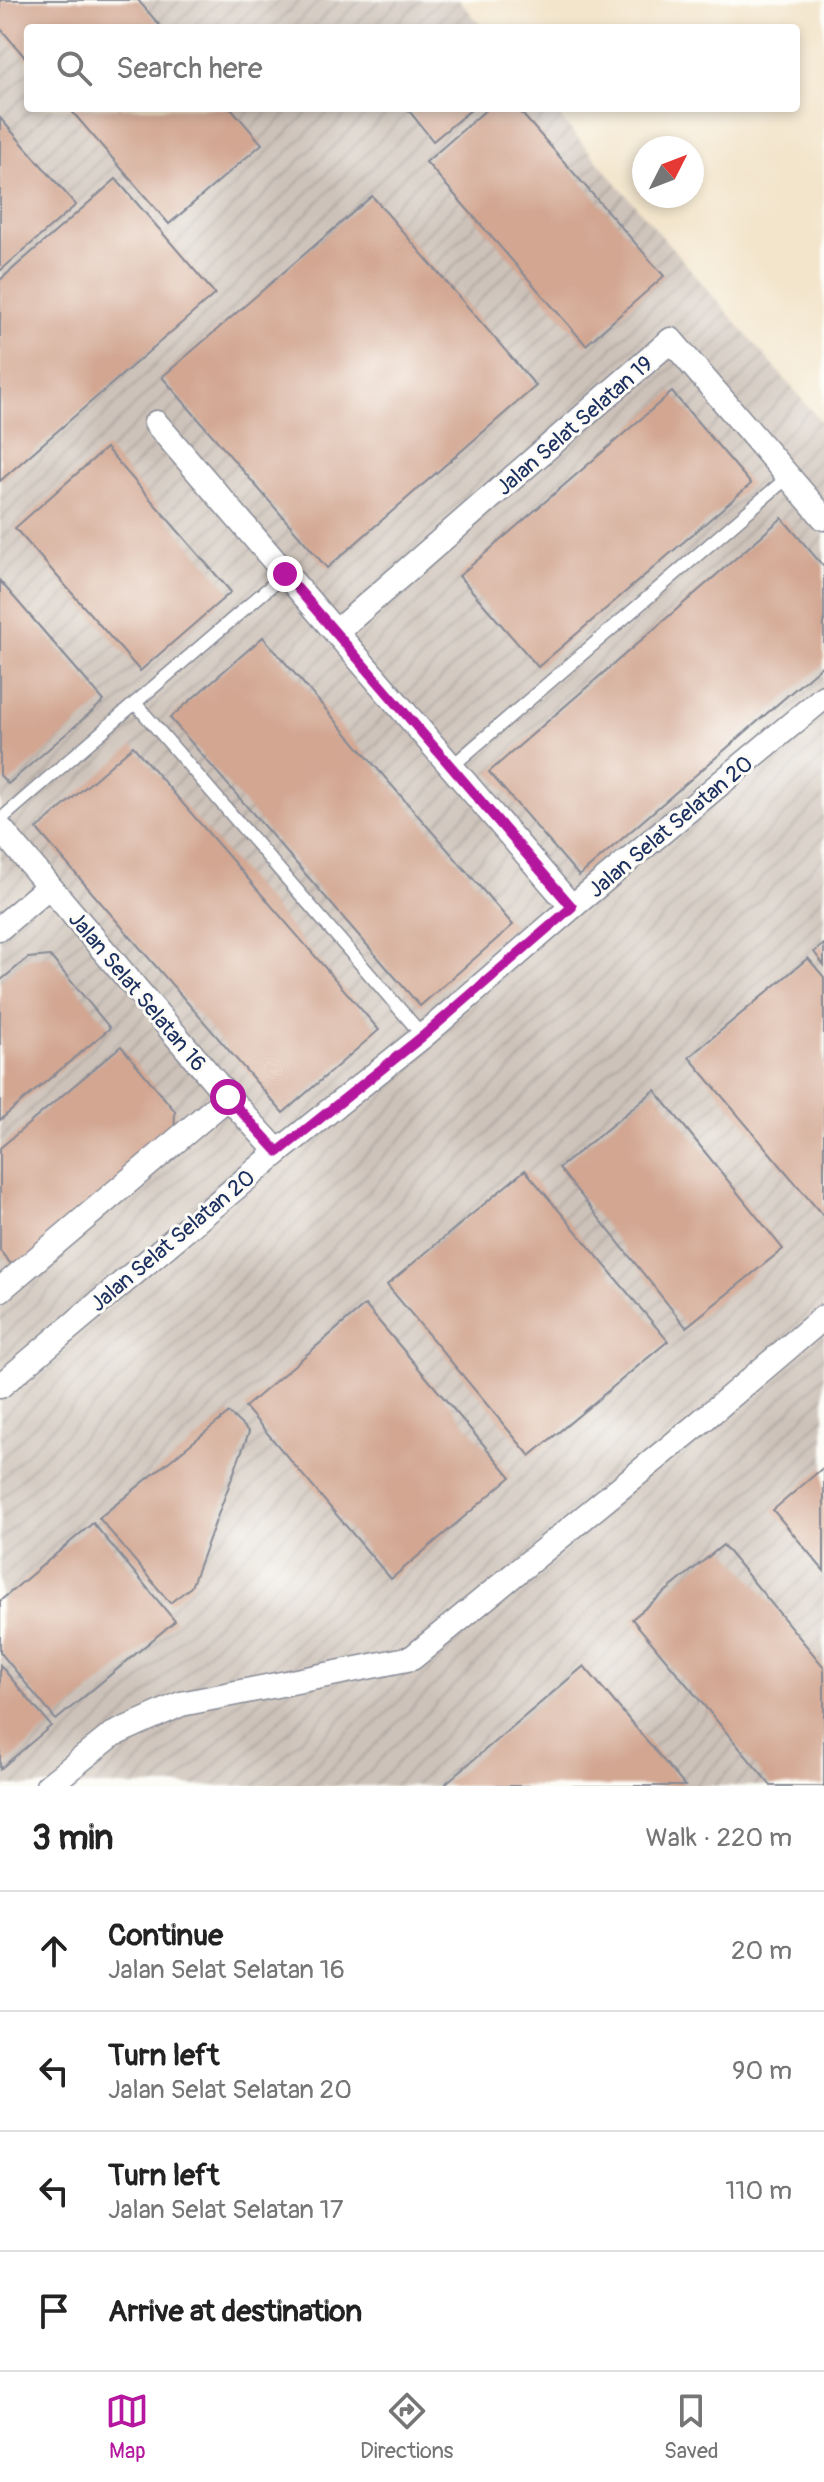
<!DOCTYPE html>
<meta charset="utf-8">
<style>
body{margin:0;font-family:Pangolin,sans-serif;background:#f6f6f6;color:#222}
.compass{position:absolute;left:632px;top:136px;width:72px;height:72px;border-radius:50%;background:#fff;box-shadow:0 4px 12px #0003;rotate:48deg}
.stop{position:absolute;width:24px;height:24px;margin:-18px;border:6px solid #b5179e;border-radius:50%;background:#fff}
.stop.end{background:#b5179e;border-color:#fff;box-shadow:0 2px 8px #0008}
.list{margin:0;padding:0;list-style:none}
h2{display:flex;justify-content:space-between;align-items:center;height:104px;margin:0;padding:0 32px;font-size:34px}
h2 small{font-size:26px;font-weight:400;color:#767676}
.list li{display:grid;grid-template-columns:52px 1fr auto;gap:24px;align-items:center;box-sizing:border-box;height:120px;padding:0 32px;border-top:2px solid #e0e0e0}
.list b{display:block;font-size:30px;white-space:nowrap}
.list p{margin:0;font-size:26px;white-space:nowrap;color:#767676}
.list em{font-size:26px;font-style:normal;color:#767676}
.icon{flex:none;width:44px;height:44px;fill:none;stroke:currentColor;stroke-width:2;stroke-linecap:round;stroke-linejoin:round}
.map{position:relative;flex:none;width:824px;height:1786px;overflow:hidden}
.search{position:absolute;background:#fff;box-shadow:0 4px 12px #0003;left:24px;right:24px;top:24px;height:88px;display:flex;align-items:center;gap:20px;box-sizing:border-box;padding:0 28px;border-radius:8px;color:#767676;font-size:30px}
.sheet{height:584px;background:#fff}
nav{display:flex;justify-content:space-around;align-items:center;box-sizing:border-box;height:112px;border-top:2px solid #e0e0e0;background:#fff;font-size:22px;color:#767676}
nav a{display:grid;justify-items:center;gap:4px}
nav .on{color:#b5179e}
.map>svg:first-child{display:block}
.industrial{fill:url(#industrial-furrows)}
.building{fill:#d2a691}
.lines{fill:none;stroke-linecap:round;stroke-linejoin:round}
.service-casing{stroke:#878a95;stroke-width:15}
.minor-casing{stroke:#878a95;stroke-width:27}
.service{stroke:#fff;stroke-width:12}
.minor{stroke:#fff;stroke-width:24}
.route{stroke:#b5179e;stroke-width:10}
.labels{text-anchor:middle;stroke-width:6;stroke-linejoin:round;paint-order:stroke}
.street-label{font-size:22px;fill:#1b2f5e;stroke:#fdfcf7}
</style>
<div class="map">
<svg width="824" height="1786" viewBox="0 0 824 1786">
<defs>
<pattern id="industrial-furrows" width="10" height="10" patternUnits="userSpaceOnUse" patternTransform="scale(2)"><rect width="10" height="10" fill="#cdc2b9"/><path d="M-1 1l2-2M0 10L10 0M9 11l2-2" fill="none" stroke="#afa7a1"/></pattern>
</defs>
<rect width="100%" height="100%" fill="#fdfcf7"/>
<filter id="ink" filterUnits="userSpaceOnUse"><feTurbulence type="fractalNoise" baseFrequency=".0125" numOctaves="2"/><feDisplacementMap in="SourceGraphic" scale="16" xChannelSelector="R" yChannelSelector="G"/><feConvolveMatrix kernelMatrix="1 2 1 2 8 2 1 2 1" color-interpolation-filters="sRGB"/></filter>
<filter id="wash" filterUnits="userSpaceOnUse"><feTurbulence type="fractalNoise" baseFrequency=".006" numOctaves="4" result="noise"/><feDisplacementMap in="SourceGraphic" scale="32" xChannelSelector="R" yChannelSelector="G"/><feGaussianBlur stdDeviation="1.8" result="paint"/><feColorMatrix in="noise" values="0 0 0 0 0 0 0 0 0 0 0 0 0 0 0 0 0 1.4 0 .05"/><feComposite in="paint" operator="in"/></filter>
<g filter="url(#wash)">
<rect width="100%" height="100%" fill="#f3e5cc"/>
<path class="industrial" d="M0,0H459L483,28H28V108H552L824,425V1786H0Z"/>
<g id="blocks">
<g class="building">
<path d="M0,0H138L162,28H28V61L0,28Z"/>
<path d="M69,108H231L262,144L169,224Z"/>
<path d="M407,108H473L433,141Z"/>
<path d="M488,108H517L664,276L586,345L426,162Z"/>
<path d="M0,118L76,205L0,271Z"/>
<path d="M116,179L215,294L0,481V280Z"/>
<path d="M372,196L536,386L327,568L162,377Z"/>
<path d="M672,392L751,484L538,667L459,576Z"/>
<path d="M106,448L231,592L140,671L15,528Z"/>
<path d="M782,518L824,567V664L579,876L489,772Z"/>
<path d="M0,581L104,701L8,784L0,775Z"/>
<path d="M263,637L513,925L420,1006L170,718Z"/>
<path d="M133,746L379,1030L283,1113L37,829Z"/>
<path d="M824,944V965L814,952Z"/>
<path d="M50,956L110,1028L0,1120V981L28,958Z"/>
<path d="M808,958L824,977V1217L689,1057Z"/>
<path d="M121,1046L175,1111L174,1138L16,1270L0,1251V1148Z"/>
<path d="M655,1090L783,1249L686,1327L559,1168Z"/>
<path d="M525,1170L668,1341L530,1456L387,1285Z"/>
<path d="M365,1305L511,1477L391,1579L245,1407Z"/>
<path d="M229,1413L249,1432L191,1587L170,1603L99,1518Z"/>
<path d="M824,1467V1571L773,1510Z"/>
<path d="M93,1523L175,1621L56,1720L0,1652V1601Z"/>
<path d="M723,1545L824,1667V1786H771L632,1619Z"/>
<path d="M0,1665L51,1726L0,1769Z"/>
<path d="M584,1666L685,1786H449L446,1783Z"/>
</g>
</g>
</g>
<g filter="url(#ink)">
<use href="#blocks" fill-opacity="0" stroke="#878a95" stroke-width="2"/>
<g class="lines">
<g class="service-casing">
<g id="service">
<path d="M135,703L285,574"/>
<path d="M451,767L788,477"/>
<path d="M0,820L135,703L423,1036"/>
</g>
</g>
<g class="minor-casing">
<g id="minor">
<path d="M156,423L572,907"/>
<path d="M336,632L671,340L824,518"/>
<path d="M0,828L228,1097L278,1152"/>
<path d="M0,928L49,886"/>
<path d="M0,1290L228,1097"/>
<path d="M0,1386L278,1152L423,1036L572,907L824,697"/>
<path d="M48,1786L112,1735L181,1704L412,1658L697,1425L824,1317"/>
</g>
</g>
<use href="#service" class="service"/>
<use href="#minor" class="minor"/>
</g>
</g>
<g class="lines" filter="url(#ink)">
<path class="route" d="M228,1097L278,1152L423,1036L572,907L285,574"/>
</g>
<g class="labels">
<g class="street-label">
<text transform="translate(574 425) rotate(-41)" y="8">Jalan Selat Selatan 19</text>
<text transform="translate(670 826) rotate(-40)" y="8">Jalan Selat Selatan 20</text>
<text transform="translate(138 991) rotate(50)" y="8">Jalan Selat Selatan 16</text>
<text transform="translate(172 1240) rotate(-40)" y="8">Jalan Selat Selatan 20</text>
</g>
</g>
</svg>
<svg class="compass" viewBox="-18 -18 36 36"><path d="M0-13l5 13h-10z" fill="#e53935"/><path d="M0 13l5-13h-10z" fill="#767676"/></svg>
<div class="stop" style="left:228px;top:1097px"></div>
<div class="stop end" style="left:285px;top:574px"></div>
<div class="search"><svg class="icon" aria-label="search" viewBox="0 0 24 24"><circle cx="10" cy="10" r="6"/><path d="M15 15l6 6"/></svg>Search here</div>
</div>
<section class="sheet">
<h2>3 min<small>Walk · 220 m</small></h2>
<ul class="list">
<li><svg class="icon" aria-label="ahead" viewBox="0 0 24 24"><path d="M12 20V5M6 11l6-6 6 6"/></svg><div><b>Continue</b><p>Jalan Selat Selatan 16</p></div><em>20 m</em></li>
<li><svg class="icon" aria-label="left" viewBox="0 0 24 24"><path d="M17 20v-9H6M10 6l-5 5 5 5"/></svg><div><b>Turn left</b><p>Jalan Selat Selatan 20</p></div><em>90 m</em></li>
<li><svg class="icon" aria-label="left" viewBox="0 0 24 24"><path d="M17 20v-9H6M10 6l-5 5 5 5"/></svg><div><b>Turn left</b><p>Jalan Selat Selatan 17</p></div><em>110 m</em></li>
<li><svg class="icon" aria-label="arrive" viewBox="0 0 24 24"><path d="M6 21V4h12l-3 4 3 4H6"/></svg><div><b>Arrive at destination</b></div></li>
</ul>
</section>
<nav>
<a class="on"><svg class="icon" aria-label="map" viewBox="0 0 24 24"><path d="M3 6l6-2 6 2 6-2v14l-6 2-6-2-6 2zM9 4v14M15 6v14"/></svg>Map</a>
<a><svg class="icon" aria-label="directions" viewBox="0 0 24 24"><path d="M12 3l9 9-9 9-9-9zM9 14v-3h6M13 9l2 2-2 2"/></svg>Directions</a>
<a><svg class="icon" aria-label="saved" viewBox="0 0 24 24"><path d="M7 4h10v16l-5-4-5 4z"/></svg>Saved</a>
</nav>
